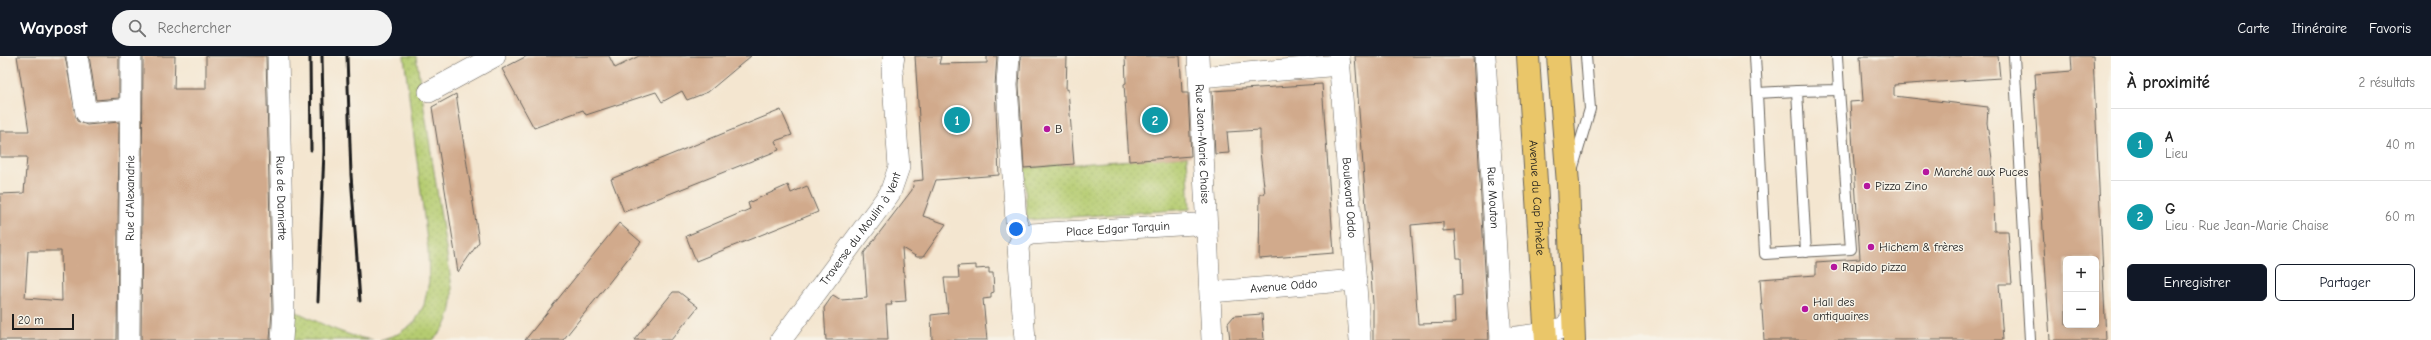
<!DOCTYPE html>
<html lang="fr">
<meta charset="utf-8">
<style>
body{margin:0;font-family:"Comic Neue",sans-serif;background:#f2f2f2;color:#222}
.controls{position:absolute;right:12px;bottom:12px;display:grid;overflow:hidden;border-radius:6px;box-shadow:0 2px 10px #0003}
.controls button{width:36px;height:36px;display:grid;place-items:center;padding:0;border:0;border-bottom:1px solid #e0e0e0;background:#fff;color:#222;font:20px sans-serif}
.scale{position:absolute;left:12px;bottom:10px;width:62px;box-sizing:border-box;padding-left:4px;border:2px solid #1c1c1c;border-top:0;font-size:11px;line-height:14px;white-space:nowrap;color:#1c1c1c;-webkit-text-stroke:3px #f7f3e8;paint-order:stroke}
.you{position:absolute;left:1016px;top:173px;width:14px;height:14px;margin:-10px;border:3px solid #fff;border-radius:50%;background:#1a73e8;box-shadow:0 0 0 6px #1a73e833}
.badge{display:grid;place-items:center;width:26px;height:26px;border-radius:50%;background:#111827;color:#fff;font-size:13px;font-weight:700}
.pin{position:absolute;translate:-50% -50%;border:2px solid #fff;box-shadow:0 1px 4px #0006}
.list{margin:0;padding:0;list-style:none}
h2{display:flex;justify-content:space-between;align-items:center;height:52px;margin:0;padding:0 16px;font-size:17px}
h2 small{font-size:13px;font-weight:400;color:#767676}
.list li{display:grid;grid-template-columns:26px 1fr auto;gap:12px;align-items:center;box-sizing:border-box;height:72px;padding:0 16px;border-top:1px solid #e0e0e0}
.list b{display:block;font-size:15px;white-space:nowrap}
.list p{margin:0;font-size:13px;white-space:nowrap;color:#767676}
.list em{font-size:13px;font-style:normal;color:#767676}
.actions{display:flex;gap:8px;padding:12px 16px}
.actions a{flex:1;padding:9px 0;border:1px solid #111827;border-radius:6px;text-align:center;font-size:14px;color:#111827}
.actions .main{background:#111827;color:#fff}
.icon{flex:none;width:22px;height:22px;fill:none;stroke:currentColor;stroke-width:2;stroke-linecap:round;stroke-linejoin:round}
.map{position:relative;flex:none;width:2111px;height:284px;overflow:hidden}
header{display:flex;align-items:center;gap:24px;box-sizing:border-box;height:56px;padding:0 20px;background:#111827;color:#fff}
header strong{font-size:19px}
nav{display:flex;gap:22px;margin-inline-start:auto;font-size:14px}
.search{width:280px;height:36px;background:#f2f2f2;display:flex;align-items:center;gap:10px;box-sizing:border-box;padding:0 14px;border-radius:22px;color:#767676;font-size:15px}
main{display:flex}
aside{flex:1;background:#fff}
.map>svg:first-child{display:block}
.grass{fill:url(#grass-dots);stroke:#687446}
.building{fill:#d1aa8c;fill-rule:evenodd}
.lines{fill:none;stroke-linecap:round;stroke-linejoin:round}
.service-casing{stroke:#68635b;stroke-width:12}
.minor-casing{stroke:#68635b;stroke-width:22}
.primary-casing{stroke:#68635b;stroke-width:24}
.service{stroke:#fff;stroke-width:10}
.minor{stroke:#fff;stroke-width:21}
.primary{stroke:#eac669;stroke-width:22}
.rail{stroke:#1c1c1c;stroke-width:3}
.poi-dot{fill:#b5179e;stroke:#f7f3e8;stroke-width:1.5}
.labels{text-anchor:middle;stroke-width:3;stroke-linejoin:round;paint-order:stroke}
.poi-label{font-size:12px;fill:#1c1c1c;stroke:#f7f3e8;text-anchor:start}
.street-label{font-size:12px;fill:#1c1c1c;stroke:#f7f3e8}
</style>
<header>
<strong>Waypost</strong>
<div class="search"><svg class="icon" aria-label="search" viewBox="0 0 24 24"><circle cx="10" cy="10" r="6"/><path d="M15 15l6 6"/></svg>Rechercher</div>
<nav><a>Carte</a><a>Itinéraire</a><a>Favoris</a></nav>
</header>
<main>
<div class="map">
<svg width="2111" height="284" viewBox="0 0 2111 284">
<defs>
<pattern id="grass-dots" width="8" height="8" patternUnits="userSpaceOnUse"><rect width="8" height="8" fill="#b5cc71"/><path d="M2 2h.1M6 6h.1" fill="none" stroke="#9baf61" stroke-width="1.8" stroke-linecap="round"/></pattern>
</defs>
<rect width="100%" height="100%" fill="#f7f3e8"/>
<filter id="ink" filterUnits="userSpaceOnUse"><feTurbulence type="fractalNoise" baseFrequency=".025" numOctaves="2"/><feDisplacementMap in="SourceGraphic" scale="8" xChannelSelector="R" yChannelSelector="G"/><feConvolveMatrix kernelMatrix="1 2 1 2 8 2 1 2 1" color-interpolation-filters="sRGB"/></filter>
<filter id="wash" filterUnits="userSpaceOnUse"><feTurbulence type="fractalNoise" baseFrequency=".012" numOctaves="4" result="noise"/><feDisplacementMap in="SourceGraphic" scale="16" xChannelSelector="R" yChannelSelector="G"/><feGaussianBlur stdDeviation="0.9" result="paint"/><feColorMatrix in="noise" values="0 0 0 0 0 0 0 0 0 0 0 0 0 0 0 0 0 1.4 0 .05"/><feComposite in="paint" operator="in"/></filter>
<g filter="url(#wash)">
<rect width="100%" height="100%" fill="#f4e6d0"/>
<g class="grass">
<path d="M404,0H416L452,231C453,252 450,269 433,284H380L398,278L415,266L424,249L429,225L428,193Z"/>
<path d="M1187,100L1190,153L1027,164L1024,112Z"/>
<path d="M291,253C318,266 343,280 373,284H290Z"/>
</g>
<g id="blocks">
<g class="building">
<path d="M17,0H65L77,65L87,69L119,66L117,284H0V138L24,137L27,101H0V75H29ZM28,195H61L62,245L25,242Z"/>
<path d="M89,0H119V42L96,44Z"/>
<path d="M143,0H175L174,33H206V0H266L272,253L270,284H141Z"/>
<path d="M527,0H609L615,12L639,0H751L708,36L687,44L682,35L662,46L656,36L586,59L583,54L534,72L502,13Z"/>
<path d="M915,0H941L939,8L987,7V0H997L995,30L999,119L936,124L923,160L946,168L923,201H917L902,192L906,245L891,246L892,249H886L888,284H826L824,252L833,239L841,244L867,242L864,197L912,134L914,125L923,124Z"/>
<path d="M1021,0H1067L1066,34L1068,33L1074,108L1024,112L1019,29Z"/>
<path d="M1125,0H1180L1182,37H1188L1191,100L1129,105L1124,28L1126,27Z"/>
<path d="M1355,0H1473L1489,284H1373V247ZM1443,166V175L1455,174L1457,202H1461L1462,240L1454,241L1455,267L1418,268L1411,169Z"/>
<path d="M1860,0H1998L2000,22L1894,29V40L1988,51L1987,67L1992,103L1994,175H2008L2012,228H1999L2003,284H1764L1760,223L1816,219V206L1860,203L1850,46L1863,45Z"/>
<path d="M2071,0H2093L2106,284H2050L2034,33H2036L2035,18L2072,15ZM2066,203H2096V269H2066Z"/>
<path d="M1322,28L1334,197L1259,203L1260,138H1265L1260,96V74L1227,76L1229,97L1215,98L1212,35Z"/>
<path d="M456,38L479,186L458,216L432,51Z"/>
<path d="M781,54L792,79L775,85L779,94L624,156L611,123Z"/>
<path d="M788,129L791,137L807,130L818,156L696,205L686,180L750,153L748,147Z"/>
<path d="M619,167L641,186L604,233L563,284H525Z"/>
<path d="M976,209V213L989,212V217H993L994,236L991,237V242L983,243L987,284H932L931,259L948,257L944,222H959L958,210Z"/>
<path d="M673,236H679L698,251L671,284H634Z"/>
<path d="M1262,258L1264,284H1230L1228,267L1234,260Z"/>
</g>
</g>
</g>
<g filter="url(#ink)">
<use href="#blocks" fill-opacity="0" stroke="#68635b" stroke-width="1"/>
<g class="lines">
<g class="service-casing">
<g id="service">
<path d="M1755,0L1757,37L1797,35"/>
<path d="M2014,0L2030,284"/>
<path d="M1757,37L1765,198L1851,193L1839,34"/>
<path d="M1573,111L1590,53L1586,0"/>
<path d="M1806,196L1797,35L1839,34L1837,0"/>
</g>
</g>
<g class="minor-casing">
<g id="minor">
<path d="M77,0L86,57L130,53"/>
<path id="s1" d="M278,0L284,253L282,284"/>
<path d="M1009,0L1007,29L1016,165L1022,182"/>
<path id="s2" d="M1198,0L1207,175"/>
<path id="s3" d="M1339,0L1360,284"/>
<path id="s4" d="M1485,0L1501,284"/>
<path d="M1200,21L1340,9"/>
<path d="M429,36L495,0"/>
<path id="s5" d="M1211,236L1356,224"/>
<path d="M1501,283L1546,277L1565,271L1573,260"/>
<path id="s6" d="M129,284L131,0"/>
<path id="s7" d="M781,284L890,137L899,111L892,13L894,0"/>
<path id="s8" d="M1025,284L1018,191L1022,182L1031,178L1195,168L1207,175L1212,284"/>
</g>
</g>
<g class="primary-casing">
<g id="primary">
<path id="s9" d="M1528,0L1546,284"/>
<path d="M1558,0L1568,128L1574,284"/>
</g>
</g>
<use href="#service" class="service"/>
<use href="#minor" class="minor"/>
<use href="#primary" class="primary"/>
<g class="rail">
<path d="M310,0L311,94"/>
<path d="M347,0L351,119L360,245"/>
<path d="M318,245L324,95L322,0"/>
</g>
</g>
</g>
<g class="poi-dot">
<circle cx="1047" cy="73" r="4"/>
<circle cx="1926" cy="116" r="4"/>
<circle cx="1867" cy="130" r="4"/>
<circle cx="1871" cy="191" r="4"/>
<circle cx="1834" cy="211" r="4"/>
<circle cx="1805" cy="253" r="4"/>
</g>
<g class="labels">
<g class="poi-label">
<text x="1055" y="77">B</text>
<text x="1934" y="120">Marché aux Puces</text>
<text x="1875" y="134">Pizza Zino</text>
<text x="1879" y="195">Hichem &amp; frères</text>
<text x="1842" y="215">Rapido pizza</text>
<text x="1813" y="250">Hall des<tspan x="1813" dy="14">antiquaires</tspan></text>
</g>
<g class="street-label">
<text dy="4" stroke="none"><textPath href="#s2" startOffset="88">Rue Jean-Marie Chaise</textPath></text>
<text dy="4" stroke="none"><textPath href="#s6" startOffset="142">Rue d'Alexandrie</textPath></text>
<text dy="4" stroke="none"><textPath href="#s1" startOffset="142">Rue de Damiette</textPath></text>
<text dy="4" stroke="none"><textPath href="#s3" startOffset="142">Boulevard Oddo</textPath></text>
<text dy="4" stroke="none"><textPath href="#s4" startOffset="142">Rue Mouton</textPath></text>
<text dy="4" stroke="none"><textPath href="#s9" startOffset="142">Avenue du Cap Pinède</textPath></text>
<text dy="4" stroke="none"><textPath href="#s7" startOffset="137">Traverse du Moulin à Vent</textPath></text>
<text dy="4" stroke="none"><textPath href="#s8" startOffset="200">Place Edgar Tarquin</textPath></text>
<text dy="4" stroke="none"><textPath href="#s5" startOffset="73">Avenue Oddo</textPath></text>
</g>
</g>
</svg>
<div class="controls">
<button>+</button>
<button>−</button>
</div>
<div class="scale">20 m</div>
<div class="you"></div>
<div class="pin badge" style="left:957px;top:64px;background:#0f9aa8">1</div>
<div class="pin badge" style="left:1155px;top:64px;background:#0f9aa8">2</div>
</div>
<aside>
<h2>À proximité<small>2 résultats</small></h2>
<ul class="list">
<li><span class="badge" style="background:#0f9aa8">1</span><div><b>A</b><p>Lieu</p></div><em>40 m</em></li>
<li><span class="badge" style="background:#0f9aa8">2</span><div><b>G</b><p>Lieu · Rue Jean-Marie Chaise</p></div><em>60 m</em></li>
</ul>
<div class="actions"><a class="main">Enregistrer</a><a>Partager</a></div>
</aside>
</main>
